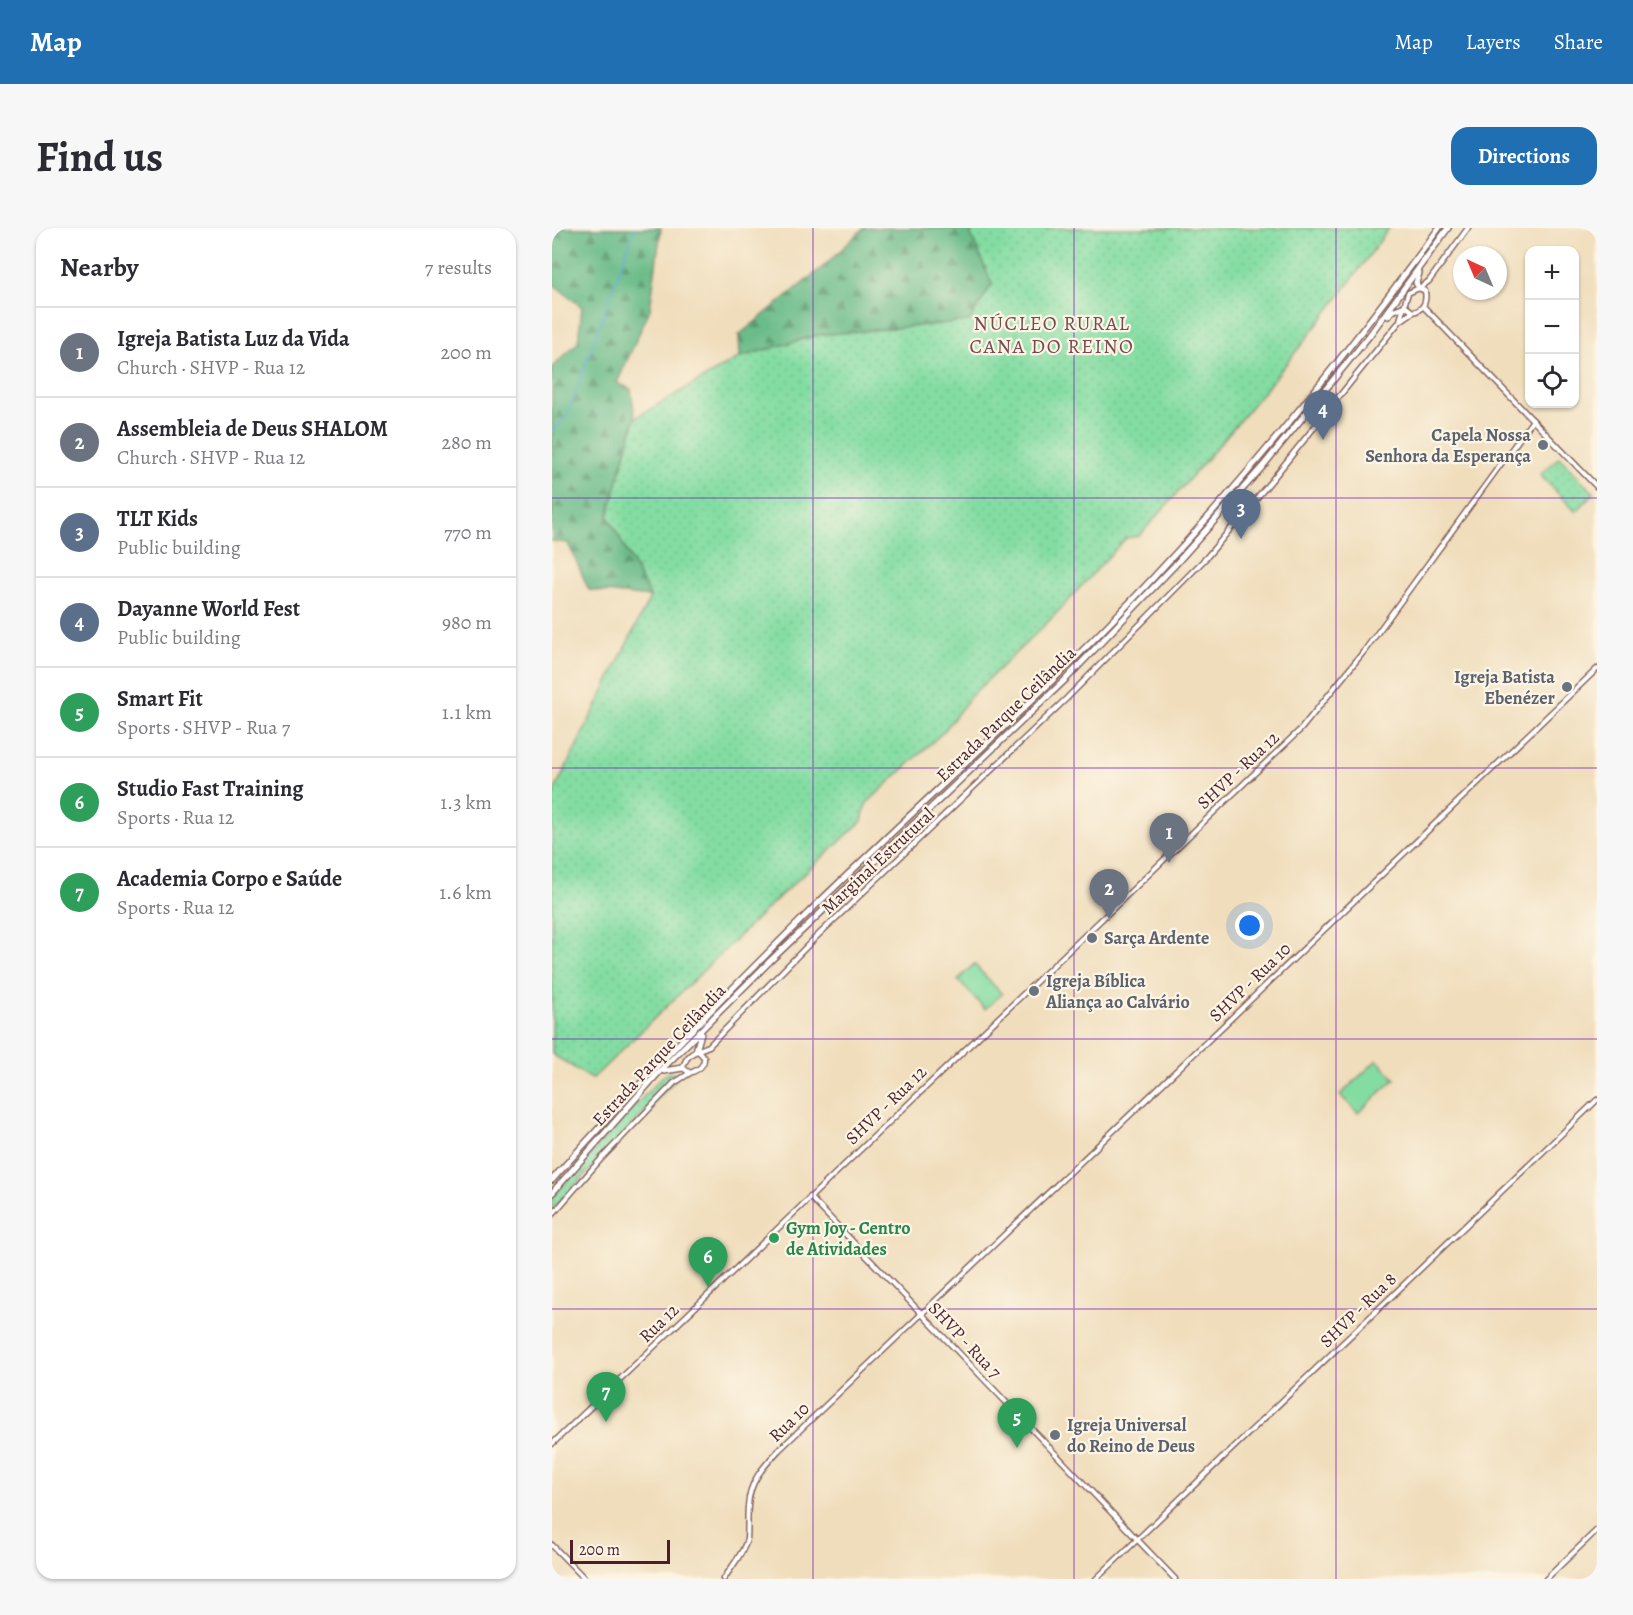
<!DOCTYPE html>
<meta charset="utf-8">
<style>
body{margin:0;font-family:Alegreya,serif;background:#f7f7f7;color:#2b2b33}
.controls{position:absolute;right:18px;top:18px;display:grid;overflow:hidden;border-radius:12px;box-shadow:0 2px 4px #0004}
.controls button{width:54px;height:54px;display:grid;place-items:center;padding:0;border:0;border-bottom:2px solid #e1e1e2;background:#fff;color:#2b2b33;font:30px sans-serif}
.compass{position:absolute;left:901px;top:18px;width:54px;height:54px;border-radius:50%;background:#fff;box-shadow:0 2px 4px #0004;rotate:316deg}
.scale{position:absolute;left:18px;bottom:15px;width:100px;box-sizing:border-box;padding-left:6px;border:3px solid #4a1f2b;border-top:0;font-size:16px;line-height:21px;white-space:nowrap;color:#4a1f2b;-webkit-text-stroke:4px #fcf5e5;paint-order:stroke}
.you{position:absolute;left:698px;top:698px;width:21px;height:21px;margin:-15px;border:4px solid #fff;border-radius:50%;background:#1a73e8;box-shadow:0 0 0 9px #1a73e833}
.badge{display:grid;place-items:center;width:39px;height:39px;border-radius:50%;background:#1f6fb2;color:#fff;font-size:20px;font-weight:700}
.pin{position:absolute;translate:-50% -50px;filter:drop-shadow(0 2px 3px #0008)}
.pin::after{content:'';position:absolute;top:32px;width:21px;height:18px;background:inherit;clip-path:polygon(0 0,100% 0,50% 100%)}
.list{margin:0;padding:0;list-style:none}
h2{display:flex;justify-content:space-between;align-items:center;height:78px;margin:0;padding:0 24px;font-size:26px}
h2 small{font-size:20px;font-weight:400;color:#7c7c81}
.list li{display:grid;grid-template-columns:39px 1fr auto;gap:18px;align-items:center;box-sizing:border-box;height:90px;padding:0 24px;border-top:2px solid #e1e1e2}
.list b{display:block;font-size:22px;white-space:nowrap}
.list p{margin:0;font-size:20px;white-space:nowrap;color:#7c7c81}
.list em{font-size:20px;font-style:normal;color:#7c7c81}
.icon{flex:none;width:33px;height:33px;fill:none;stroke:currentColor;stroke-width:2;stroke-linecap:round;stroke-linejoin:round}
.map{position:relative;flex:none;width:1045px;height:1351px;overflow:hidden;border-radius:18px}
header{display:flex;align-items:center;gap:36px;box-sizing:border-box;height:84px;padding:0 30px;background:#1f6fb2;color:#fff}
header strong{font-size:28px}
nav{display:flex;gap:33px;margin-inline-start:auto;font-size:21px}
.intro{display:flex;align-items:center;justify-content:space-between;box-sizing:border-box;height:144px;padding:0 36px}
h1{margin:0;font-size:42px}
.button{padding:15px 27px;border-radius:18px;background:#1f6fb2;color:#fff;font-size:21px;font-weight:700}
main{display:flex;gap:36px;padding:0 36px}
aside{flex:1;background:#fff;border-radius:18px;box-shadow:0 2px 4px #0004}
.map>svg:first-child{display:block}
.grass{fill:url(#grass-dots);stroke:#667e67;stroke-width:1.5}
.forest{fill:url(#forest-firs);stroke:#5a6e5a;stroke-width:1.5}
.garden{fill:#83dda3;stroke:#667e67;stroke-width:1.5}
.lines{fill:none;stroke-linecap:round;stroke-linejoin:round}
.stream{stroke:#56a8d1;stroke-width:1.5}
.secondary-casing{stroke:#84625d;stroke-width:7}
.highway-casing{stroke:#84625d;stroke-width:8}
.secondary{stroke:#fff;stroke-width:4}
.highway{stroke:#fff;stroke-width:5}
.grid{fill:none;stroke:#7b2cbf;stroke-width:1.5;stroke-opacity:0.55}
.worship-dot{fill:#6b7280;stroke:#fcf5e5;stroke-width:2}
.leisure-dot{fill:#2e9e5b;stroke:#fcf5e5;stroke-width:2}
.labels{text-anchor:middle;stroke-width:4.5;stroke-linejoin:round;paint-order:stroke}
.worship-label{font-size:18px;font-weight:bold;fill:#5b616d;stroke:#fcf5e5;text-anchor:start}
.street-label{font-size:18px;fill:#4a1f2b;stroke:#fcf5e5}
.leisure-label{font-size:18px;font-weight:bold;fill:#27864d;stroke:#fcf5e5;text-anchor:start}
.neighbourhood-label{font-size:20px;letter-spacing:1.5px;fill:#774a50;stroke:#fcf5e5}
</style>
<header>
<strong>Map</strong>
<nav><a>Map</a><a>Layers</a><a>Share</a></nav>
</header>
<div class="intro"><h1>Find us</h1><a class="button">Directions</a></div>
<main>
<aside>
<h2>Nearby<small>7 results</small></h2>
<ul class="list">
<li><span class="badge" style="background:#6b7280">1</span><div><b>Igreja Batista Luz da Vida</b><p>Church · SHVP - Rua 12</p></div><em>200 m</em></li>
<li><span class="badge" style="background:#6b7280">2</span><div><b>Assembleia de Deus SHALOM</b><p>Church · SHVP - Rua 12</p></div><em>280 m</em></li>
<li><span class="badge" style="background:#5c6f8a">3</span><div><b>TLT Kids</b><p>Public building</p></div><em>770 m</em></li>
<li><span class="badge" style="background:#5c6f8a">4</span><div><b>Dayanne World Fest</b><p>Public building</p></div><em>980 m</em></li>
<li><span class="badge" style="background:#2e9e5b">5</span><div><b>Smart Fit</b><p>Sports · SHVP - Rua 7</p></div><em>1.1 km</em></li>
<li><span class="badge" style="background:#2e9e5b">6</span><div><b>Studio Fast Training</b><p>Sports · Rua 12</p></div><em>1.3 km</em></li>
<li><span class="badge" style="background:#2e9e5b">7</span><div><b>Academia Corpo e Saúde</b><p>Sports · Rua 12</p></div><em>1.6 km</em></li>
</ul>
</aside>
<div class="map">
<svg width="1045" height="1351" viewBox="0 0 1045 1351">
<defs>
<pattern id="grass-dots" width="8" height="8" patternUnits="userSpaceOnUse" patternTransform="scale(1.5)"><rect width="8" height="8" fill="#83dda3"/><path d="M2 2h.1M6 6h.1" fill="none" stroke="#73bd8c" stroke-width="1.8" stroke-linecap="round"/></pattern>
<pattern id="forest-firs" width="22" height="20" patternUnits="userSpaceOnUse" patternTransform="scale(1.5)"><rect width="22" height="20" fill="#6abc89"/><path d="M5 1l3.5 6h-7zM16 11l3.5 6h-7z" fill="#599870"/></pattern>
</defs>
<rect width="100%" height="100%" fill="#fcf5e5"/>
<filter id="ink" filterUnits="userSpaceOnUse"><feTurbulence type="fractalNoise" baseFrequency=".0167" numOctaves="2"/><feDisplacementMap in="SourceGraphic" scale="12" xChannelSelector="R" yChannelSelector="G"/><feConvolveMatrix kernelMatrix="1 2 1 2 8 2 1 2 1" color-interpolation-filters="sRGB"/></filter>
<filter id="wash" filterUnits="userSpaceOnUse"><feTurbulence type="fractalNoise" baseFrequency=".008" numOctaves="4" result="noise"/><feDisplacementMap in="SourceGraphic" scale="24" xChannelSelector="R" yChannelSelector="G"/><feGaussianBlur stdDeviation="1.35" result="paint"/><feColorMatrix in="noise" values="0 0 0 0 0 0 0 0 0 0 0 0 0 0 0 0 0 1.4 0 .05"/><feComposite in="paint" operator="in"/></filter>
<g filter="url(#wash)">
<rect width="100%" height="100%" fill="#f0ddbb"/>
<g class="grass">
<path d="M420,0H837C761,108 675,210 587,308L574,310L498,392L419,468L392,503L314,576L310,593L228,668L40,851L0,826V568L98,369L56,288L83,190L188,129L266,107L417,93L440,56L419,7Z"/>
<path d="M1007,229L1042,265L1024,284L988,247Z"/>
<path d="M116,845L122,846L123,852L0,982V970L64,897L110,849Z"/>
</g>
<g class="forest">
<path d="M0,0H109L98,81L65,155L79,161L83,190L56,288L98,369L37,362L16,315L0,313V140L26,114L30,79L0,55Z"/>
<path d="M312,0H420L419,7L440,56L417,93L266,107L188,129L187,107L272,38Z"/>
</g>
<g class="garden">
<path d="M422,736L450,766L433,781L406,752Z"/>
<path d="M825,832L843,851L806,885L788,867Z"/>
</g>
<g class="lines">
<path class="stream" d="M0,203L14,190L83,0"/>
</g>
</g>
<g filter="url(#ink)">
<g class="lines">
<g class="secondary-casing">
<g id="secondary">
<path d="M868,60L877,53L916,0"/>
<path d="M871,78L1045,259"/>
<path d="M848,92L856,65L867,60L873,63C875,74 871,82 861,84L853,78"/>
<path d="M146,823L152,829C153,838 146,842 138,845L131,840C134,825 145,823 157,818L261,712L514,471L654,330L719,253L848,93L861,84"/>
<path d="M258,969L623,1351"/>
<path d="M0,987L49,931L122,855L138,845"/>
<path d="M0,1216L749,501L813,422L981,192"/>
<path d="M0,1317L33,1351"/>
<path d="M172,1351C179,1339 192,1325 195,1311C196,1300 195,1289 196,1278C197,1254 211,1239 227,1222L1045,441"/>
<path d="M544,1351L1045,872"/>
<path d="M994,1351L1045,1302"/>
</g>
</g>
<g class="highway-casing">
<g id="highway">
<path d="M867,45L864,55L867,60"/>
<path d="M836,88L840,83L853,78"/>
<path d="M144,823L149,805"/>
<path d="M112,843L131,840"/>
<path d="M0,952C81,861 167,773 254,687C369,574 491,468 601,350C704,240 798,122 887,0"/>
<path d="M0,965L107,844L218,733L514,451L622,338L711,238L817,108L896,0"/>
</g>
</g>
<use href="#secondary" class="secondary"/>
<use href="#highway" class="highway"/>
</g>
</g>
<path class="grid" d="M261,0V1351M522,0V1351M784,0V1351M0,270H1045M0,540H1045M0,811H1045M0,1081H1045"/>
<g class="worship-dot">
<circle cx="991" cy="217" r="6"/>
<circle cx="1015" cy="459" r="6"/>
<circle cx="540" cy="710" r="6"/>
<circle cx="482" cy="763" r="6"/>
<circle cx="503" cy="1207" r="6"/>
</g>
<circle class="leisure-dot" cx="222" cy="1010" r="6"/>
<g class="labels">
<g class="worship-label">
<text x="979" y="213" text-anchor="end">Capela Nossa<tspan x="979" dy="21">Senhora da Esperança</tspan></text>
<text x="1003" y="455" text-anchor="end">Igreja Batista<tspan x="1003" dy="21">Ebenézer</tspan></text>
<text x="552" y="716">Sarça Ardente</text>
<text x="494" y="759">Igreja Bíblica<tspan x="494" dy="21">Aliança ao Calvário</tspan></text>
<text x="515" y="1203">Igreja Universal<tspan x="515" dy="21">do Reino de Deus</tspan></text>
</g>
<g class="street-label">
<text transform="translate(454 486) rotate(-44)" y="6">Estrada Parque Ceilândia</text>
<text transform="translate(686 542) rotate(-43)" y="6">SHVP - Rua 12</text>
<text transform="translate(326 633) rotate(-43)" y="6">Marginal Estrutural</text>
<text transform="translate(698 754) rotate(-44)" y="6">SHVP - Rua 10</text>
<text transform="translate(107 827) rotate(-47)" y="6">Estrada Parque Ceilândia</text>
<text transform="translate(334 877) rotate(-44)" y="6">SHVP - Rua 12</text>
<text transform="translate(806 1082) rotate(-44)" y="6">SHVP - Rua 8</text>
<text transform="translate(107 1095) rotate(-44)" y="6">Rua 12</text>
<text transform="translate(413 1112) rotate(47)" y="6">SHVP - Rua 7</text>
<text transform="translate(237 1194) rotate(-44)" y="6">Rua 10</text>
</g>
<g class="leisure-label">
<text x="234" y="1006">Gym Joy - Centro<tspan x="234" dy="21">de Atividades</tspan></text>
</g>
<g class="neighbourhood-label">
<text x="500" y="102">NÚCLEO RURAL<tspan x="500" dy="23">CANA DO REINO</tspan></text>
</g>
</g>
</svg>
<div class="controls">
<button>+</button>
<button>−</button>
<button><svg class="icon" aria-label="locate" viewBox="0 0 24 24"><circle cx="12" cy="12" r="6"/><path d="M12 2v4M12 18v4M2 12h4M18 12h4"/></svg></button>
</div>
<svg class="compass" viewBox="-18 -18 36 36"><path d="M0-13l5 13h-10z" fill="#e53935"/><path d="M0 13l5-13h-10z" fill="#7c7c81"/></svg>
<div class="scale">200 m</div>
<div class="you"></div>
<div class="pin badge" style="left:617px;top:635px;background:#6b7280">1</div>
<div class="pin badge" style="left:557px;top:691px;background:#6b7280">2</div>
<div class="pin badge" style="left:689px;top:311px;background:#5c6f8a">3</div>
<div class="pin badge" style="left:771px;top:212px;background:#5c6f8a">4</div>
<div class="pin badge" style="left:465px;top:1220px;background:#2e9e5b">5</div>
<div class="pin badge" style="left:156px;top:1059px;background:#2e9e5b">6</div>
<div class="pin badge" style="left:54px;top:1194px;background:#2e9e5b">7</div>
</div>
</main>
